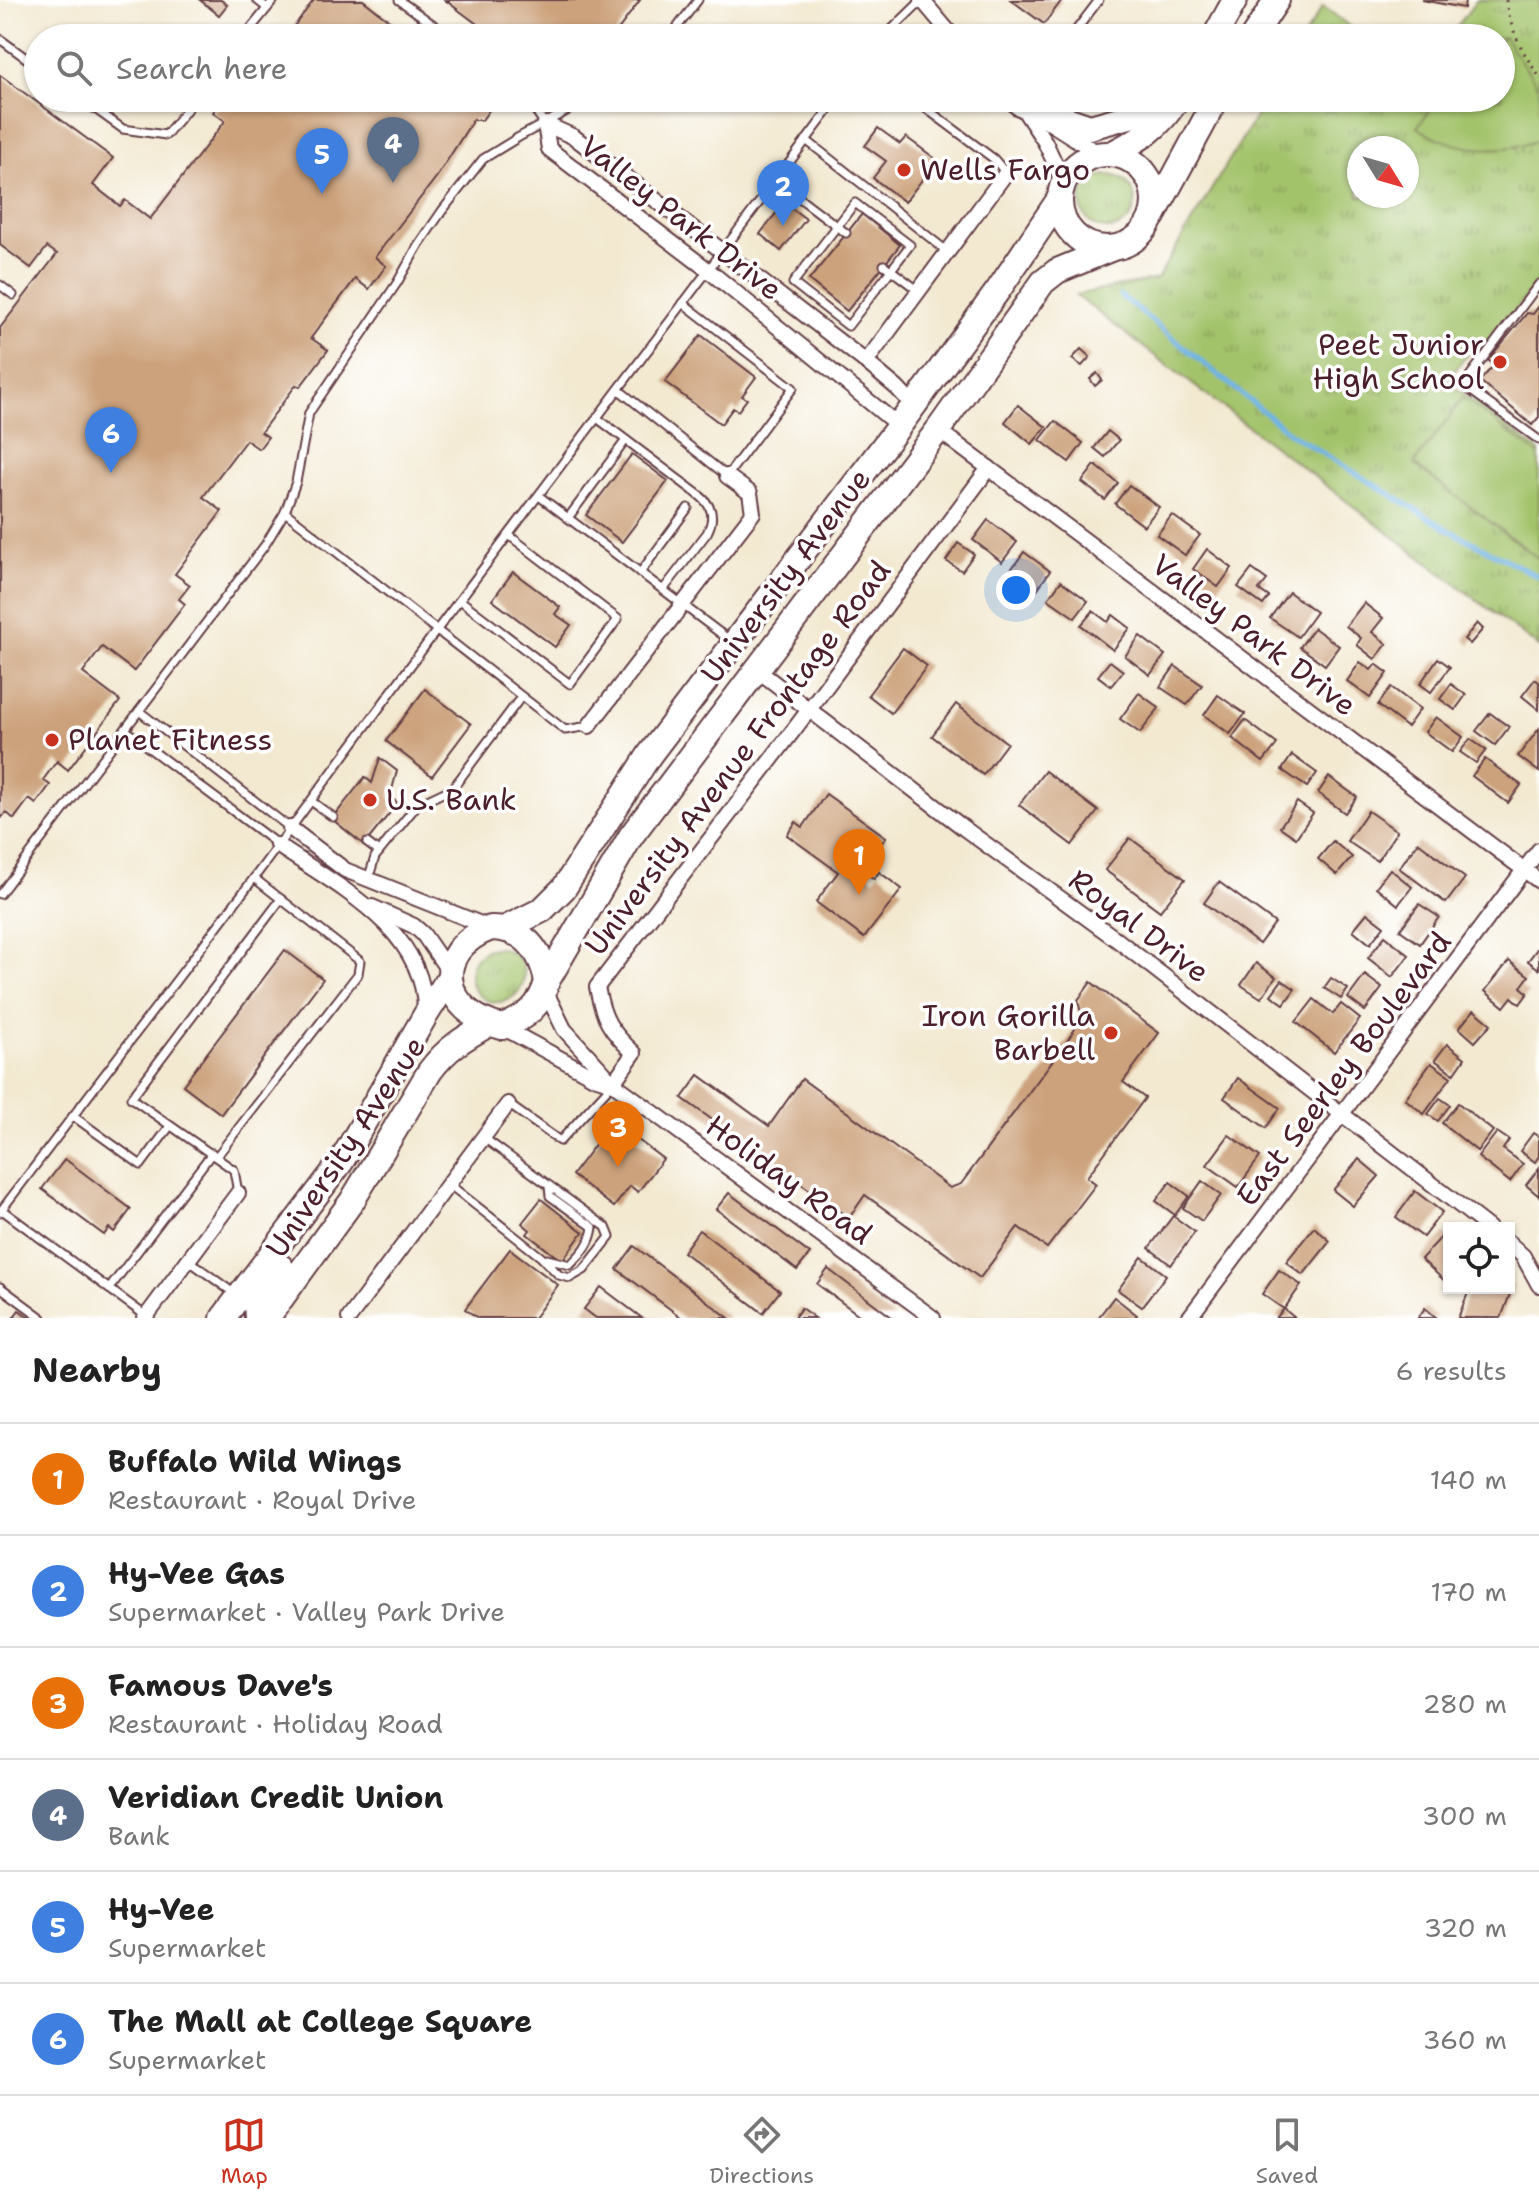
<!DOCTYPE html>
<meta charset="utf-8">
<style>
body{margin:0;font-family:"Shantell Sans",sans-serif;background:#f2f2f2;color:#222}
.controls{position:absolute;right:24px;bottom:24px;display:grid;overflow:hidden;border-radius:0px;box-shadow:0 2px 6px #0004}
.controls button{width:72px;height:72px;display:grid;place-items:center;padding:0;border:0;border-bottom:2px solid #e0e0e0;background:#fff;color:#222;font:40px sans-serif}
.compass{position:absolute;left:1347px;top:136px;width:72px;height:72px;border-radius:50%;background:#fff;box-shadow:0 2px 6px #0004;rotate:127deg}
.you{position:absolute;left:1016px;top:590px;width:28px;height:28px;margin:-20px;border:6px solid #fff;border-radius:50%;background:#1a73e8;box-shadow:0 0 0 12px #1a73e833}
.badge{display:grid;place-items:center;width:52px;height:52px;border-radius:50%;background:#c8321e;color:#fff;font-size:26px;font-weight:700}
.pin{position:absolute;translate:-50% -66px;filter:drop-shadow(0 2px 4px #0008)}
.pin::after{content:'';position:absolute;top:42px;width:28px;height:24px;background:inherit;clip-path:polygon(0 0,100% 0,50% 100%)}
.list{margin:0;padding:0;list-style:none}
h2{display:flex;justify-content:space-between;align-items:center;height:104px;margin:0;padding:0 32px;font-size:34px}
h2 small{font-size:26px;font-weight:400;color:#767676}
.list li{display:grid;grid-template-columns:52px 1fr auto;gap:24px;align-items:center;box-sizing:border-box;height:112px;padding:0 32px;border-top:2px solid #e0e0e0}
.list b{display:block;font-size:30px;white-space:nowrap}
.list p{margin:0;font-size:26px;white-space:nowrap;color:#767676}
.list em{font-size:26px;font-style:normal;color:#767676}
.icon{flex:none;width:44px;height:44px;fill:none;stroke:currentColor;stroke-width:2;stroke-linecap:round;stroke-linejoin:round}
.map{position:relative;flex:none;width:1539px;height:1318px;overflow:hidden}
.search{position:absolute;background:#fff;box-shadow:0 2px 6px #0004;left:24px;right:24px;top:24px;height:88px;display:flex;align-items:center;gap:20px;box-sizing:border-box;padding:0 28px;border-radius:44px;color:#767676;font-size:30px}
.sheet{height:776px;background:#fff}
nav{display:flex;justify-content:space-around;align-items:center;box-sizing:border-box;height:112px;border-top:2px solid #e0e0e0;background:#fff;font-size:22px;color:#767676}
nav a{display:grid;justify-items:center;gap:4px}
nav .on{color:#c8321e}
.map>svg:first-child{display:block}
.grass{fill:url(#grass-tufts);stroke:#76714b;stroke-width:2;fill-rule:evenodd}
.pitch{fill:#a3c36b;stroke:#76714b;stroke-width:2}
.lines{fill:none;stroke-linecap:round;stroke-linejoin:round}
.stream{stroke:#6fb3e5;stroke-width:5}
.building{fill:#cca27c}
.lane-casing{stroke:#633d44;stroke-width:11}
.street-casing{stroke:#633d44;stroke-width:18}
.primary-casing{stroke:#633d44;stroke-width:28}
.path{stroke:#633d44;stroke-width:3;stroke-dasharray:2 6;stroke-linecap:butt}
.lane{stroke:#fff;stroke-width:7}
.street{stroke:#fff;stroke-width:14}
.primary{stroke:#fff;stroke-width:24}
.poi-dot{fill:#c8321e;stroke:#fff;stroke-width:3}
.labels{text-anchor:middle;stroke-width:7;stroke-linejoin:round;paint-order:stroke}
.poi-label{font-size:30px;fill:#4a1f2b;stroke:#fff;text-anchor:start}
.street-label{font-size:30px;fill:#4a1f2b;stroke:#fff}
</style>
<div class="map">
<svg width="1539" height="1318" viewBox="0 0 1539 1318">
<defs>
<pattern id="grass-tufts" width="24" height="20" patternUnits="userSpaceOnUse" patternTransform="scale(2)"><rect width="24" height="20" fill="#a3c36b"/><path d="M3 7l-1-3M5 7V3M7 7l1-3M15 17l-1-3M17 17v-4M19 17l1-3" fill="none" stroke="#879e58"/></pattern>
</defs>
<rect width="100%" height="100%" fill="#fff"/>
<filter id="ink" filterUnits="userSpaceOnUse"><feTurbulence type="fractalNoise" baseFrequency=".0125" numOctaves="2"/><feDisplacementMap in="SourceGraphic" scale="16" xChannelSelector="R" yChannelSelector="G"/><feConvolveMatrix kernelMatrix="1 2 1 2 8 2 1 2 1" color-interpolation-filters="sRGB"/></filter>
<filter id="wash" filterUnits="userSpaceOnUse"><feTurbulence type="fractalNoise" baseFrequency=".006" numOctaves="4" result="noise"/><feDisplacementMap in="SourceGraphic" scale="32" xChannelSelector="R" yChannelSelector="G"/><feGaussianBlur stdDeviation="1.8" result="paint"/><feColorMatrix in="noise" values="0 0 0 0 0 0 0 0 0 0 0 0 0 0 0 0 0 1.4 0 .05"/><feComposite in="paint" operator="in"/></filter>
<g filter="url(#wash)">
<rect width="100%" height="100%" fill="#f3e9d1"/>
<g class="grass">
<path d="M1477,0H1539V279L1490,344L1476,343L1447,381L1539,451V647L1075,295L1157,279L1267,98H1501V38H1448ZM1359,148H1407V196H1359Z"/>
<path d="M1323,6L1365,38H1303Z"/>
<circle cx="1108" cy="202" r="27"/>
<circle cx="497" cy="975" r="27"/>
</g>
<g class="pitch">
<path d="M1504,37L1539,87V140C1497,155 1454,151 1417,127L1440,98H1501L1500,38Z"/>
<path d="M1463,398L1539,455V559L1414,464Z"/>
</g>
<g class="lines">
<path class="stream" d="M1121,296L1291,434L1449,530L1539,577"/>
</g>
<g id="blocks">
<g class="building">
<path d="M200,0H221L227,5L219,15Z"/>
<path d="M314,0H363L412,38H285Z"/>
<path d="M445,0H640L612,38H496Z"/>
<path d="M1011,0H1062L1044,24Z"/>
<path d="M1422,0H1465L1464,8Z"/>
<path d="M0,75L113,158L93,185L120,206L125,200L150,219L225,121L213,112L219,104L212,98H492L494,103L482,120H473L438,175L375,257L386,266L369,289L355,279L311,338L328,350L300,387L296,385L261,432L268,437L259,449L246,440L203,497L222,511L175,574L190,585L179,599L185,604L134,671L102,647L83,673L120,701L68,770L57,761L43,780L50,785L36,804L29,799L14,819L6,812L0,820V328L57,254L47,247L31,268L0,245Z"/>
<path d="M878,128L900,144L906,137L937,160L905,202L873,178L886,161L865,146Z"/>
<path d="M784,203L806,219L781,251L760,234Z"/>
<path d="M862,214L900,245L847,311L809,280Z"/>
<path d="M1539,306V417L1532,425L1480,381L1494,365L1488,360L1527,313L1533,314Z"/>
<path d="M701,335L756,377L742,396L747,399L738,411L733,408L721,424L665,382Z"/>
<path d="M1081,349L1090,357L1082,366L1072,359Z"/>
<path d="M1097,373L1102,380L1095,386L1090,379Z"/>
<path d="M1018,405L1046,427L1032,444L1005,422Z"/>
<path d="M1055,421L1083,443L1069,462L1040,440Z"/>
<path d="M1108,431L1119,440L1105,457L1094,448Z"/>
<path d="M632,454L668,481L622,542L586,515Z"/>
<path d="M1095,465L1118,483L1105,500L1082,482Z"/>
<path d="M1129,485L1159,507L1144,526L1115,504Z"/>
<path d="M1172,515L1200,535L1185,555L1157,535Z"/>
<path d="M988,520L1017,542L1002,562L973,540Z"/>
<path d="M958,543L974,554L962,571L946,561Z"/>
<path d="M1207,549L1232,568L1218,587L1193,569Z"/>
<path d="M1024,552L1050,571L1036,591L1010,571Z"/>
<path d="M1252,569L1267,580L1259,590L1269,597L1263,605L1238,587Z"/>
<path d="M513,572L560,607L555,614L571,625L555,647L492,600Z"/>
<path d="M1061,581L1088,601L1075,618L1048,599Z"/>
<path d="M1289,592L1316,612L1298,637L1270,618Z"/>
<path d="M1364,603L1383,618L1372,632L1387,644L1375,659L1357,645L1361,638L1346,626Z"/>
<path d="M1093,611L1108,622L1113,615L1130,628L1113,650L1081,625Z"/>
<path d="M1477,623L1483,629L1470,644L1464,639Z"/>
<path d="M1314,628L1339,646L1325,665L1300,647Z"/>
<path d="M1140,636L1165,655L1150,675L1125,656Z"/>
<path d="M903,648L927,666L891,713L868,695Z"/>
<path d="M1438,658L1450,667L1431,692L1420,684Z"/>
<path d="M1110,661L1123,671L1111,686L1098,676Z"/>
<path d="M1360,662L1371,670L1376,664L1388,673L1370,698L1347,681Z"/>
<path d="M1175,666L1202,685L1187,705L1160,687Z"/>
<path d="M1535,679L1539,682V710L1522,696Z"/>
<path d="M1451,684L1466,695L1455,710L1440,699Z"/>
<path d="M1391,687L1420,709L1407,727L1378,705Z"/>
<path d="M425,689L471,724L432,776L386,741Z"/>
<path d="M1139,693L1159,708L1140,733L1120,719Z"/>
<path d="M1218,695L1245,714L1230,734L1204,715Z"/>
<path d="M956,704L1007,743L983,775L932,736Z"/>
<path d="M1490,713L1509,727L1495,745L1476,731Z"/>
<path d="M1436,717L1463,737L1452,752L1425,732Z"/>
<path d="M1245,720L1277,744L1263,762L1232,738Z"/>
<path d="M1539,729V772L1518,756Z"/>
<path d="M1470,739L1486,750L1476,763L1460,752Z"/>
<path d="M1292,755L1317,773L1307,787L1282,770Z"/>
<path d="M380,758L397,771L390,797L398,803L364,845L332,819L365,777L372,783Z"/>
<path d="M1485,759L1521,785L1508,803L1472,776Z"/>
<path d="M1045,771L1098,811L1072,845L1019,805Z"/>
<path d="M1329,777L1357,797L1345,813L1318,793Z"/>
<path d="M826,794L886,837L862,870L874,879L879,872L902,889L864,938L816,902L838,872L787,835L796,822L803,827Z"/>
<path d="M1297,802L1313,813L1296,838L1280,827Z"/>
<path d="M1368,811L1397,831L1377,861L1347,841Z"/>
<path d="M1130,838L1185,879L1160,911L1105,870Z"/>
<path d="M1333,841L1352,857L1337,875L1318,859Z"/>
<path d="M1418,842L1465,878L1446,903L1399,868Z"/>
<path d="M1390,869L1412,887L1398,905L1376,887Z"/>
<path d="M1219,882L1275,923L1259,944L1204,903Z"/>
<path d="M1419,904L1439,917L1420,944L1400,930Z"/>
<path d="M1367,913L1384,926L1370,944L1353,930Z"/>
<path d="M1385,936L1409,955L1392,977L1368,958Z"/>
<path d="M1539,946V969L1528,961Z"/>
<path d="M285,950L323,979L221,1114L183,1085Z"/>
<path d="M1509,961L1529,976L1521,987L1528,993L1520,1004L1512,997L1504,1007L1485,991Z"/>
<path d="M1256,963L1276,977L1261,998L1241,985Z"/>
<path d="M1365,975L1382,988L1365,1011L1348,998Z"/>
<path d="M1331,978L1348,989L1341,999L1324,988Z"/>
<path d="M1282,980L1295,989L1284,1004L1271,995Z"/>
<path d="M1091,982L1159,1033L1123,1082L1145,1098L1087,1177L1096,1184L1047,1248L1018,1227L980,1278L865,1195L849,1218L682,1098L699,1075L769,1126L802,1079L950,1188L961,1184L1067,1041L1082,1018L1078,1000Z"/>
<path d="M1314,999L1333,1014L1341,1004L1360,1019L1334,1052L1296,1022Z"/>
<path d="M1474,1010L1491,1024L1475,1042L1459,1028Z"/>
<path d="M1447,1044L1465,1058L1454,1074L1435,1060Z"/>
<path d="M1431,1063L1451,1077L1424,1114L1405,1099Z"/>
<path d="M1238,1078L1280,1108L1266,1128L1224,1098Z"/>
<path d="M1440,1098L1450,1105L1438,1121L1428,1114Z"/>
<path d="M1458,1103L1493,1131L1477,1151L1442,1123Z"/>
<path d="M613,1121L663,1159L638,1192L630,1186L614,1207L572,1175Z"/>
<path d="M1497,1132L1509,1140L1503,1149L1523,1164L1510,1182L1478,1157Z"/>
<path d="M1533,1133L1539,1137V1156L1535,1162L1520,1151Z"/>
<path d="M1229,1135L1260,1157L1238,1187L1207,1165Z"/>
<path d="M65,1159L131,1209L114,1232L109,1228L104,1235L42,1189Z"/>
<path d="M1359,1159L1379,1176L1353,1206L1333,1190Z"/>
<path d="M1539,1168V1196L1526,1185Z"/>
<path d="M1202,1181L1221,1195L1202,1221L1183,1208Z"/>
<path d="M1170,1182L1189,1196L1175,1215L1156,1201Z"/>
<path d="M1415,1191L1442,1212L1423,1237L1396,1217Z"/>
<path d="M729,1193L810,1254L797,1270L716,1209Z"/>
<path d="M541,1199L583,1232L562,1261L527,1234L530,1230L522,1223Z"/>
<path d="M1173,1216L1195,1232L1171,1265L1149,1248Z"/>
<path d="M1314,1227L1330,1241L1303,1275L1286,1262Z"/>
<path d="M699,1230L780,1291L763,1313L683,1252Z"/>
<path d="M1444,1234L1449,1238V1285L1421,1259Z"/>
<path d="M634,1246L729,1318H682L617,1269Z"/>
<path d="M510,1249L558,1285L534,1318H478L465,1309Z"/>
<path d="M1142,1257L1166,1275L1142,1307L1118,1290Z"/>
<path d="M828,1269L893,1318H863L817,1284Z"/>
<path d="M1279,1270L1301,1285L1284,1309L1262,1294Z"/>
<path d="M1509,1284L1513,1286L1501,1318H1458L1470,1288H1509Z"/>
<path d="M601,1287L642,1318H596L584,1309Z"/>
<path d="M1114,1297L1137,1315L1134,1318H1098Z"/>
<path d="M801,1308L815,1318H794Z"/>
<path d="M1425,1308L1437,1318H1418Z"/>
<path d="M1284,1309L1295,1318H1276Z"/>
<path d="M19,1310L30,1318H13Z"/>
</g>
</g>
</g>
<g filter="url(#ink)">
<use href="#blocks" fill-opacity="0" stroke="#633d44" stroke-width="2"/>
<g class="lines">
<g class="lane-casing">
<g id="lane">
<path d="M257,0L267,8"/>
<path d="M399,0L452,38"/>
<path d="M243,38L274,0"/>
<path d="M669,38L698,0"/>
<path d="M883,38L922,0"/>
<path d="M1070,38L1099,0"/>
<path d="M0,39L38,67"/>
<path d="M80,98L123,129L166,135L196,98"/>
<path d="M526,98L545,124"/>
<path d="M912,98L994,159L1006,173"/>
<path d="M806,140L948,252"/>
<path d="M776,180L846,233"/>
<path d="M884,265L891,270L848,326L793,283L855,203L910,245L891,270L919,291"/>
<path d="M1539,284L1463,385L1539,440"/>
<path d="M0,285L13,295"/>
<path d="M619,390L727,476L793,388L683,303"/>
<path d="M597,418L699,495C713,506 715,518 707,533L663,590"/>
<path d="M539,496L732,642"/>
<path d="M285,512L565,730L589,726"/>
<path d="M568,518L626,440"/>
<path d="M640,573L688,508"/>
<path d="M460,600L570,684L618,619L510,536"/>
<path d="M139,711L290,828"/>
<path d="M125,730L277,844"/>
<path d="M311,801L333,817"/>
<path d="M367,843L379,852"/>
<path d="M368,880L375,857L417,805L453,788L521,697"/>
<path d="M0,894L265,545L285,512L296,482L309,413L397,283L418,246L442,211L483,159L519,137L591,98"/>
<path d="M508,1104L560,1141L613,1083"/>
<path d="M73,1116L141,1165L170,1126"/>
<path d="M217,1156L358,974L360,961L254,878"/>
<path d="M450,1185L541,1257L559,1275L570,1278L584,1270L610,1237L606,1227L484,1138"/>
<path d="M238,1193L234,1170L131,1098L281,899"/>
<path d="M2,1210L146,1316"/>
<path d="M0,1212L254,878L436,631L838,98"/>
<path d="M547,1259L570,1265C582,1253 591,1244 593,1227L550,1196L549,1186"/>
<path d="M188,1260L235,1294"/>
<path d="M0,1287L42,1318"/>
<path d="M109,1289L212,1153"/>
</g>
</g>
<g class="street-casing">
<g id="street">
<path d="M922,0L954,38"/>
<path d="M1020,104L1045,142L1064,183"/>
<path d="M1047,121L1101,155"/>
<path d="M545,124L549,149L708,270L899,426"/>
<path d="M545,124L574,137L866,362L897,388L914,406"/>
<path d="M866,362L1006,173"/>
<path d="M938,430L1539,881"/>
<path d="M756,669L965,829L1116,939L1489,1228"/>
<path d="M589,726L753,513L750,493L727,476"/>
<path d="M290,828L345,870L491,928"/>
<path d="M277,845C337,886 425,929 425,1011"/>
<path d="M372,907L414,926L423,934L450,973"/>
<path d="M545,990L564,1029L613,1083L933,1318"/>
<path d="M502,1027L594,1077L613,1083"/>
<path d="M613,1083L634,1053C610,1031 603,1019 597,987L796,727L989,468"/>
<path d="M1509,1243L1523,1256L1539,1285"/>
<path d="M145,1318L238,1193"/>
<path d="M349,1318L508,1104"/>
<path d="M1189,1318L1539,850"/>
</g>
</g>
<g class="primary-casing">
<g id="primary">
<path d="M1214,38L1235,0"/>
<path d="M1252,38L1277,0"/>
<path d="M1020,103L1090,127L1137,114L1156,98"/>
<path d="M1111,154C1142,138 1159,129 1178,98"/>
<circle cx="1107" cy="201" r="47"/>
<path d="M1153,216L1217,98"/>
<path d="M491,928C525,928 541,951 547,981C541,1007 525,1018 502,1027C441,1013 429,951 491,928Z"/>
<path d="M506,928L542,910L564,888L650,754L899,426L999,289L1060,198"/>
<path d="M547,981L631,836L938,430L1043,282L1057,271L1113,248"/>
<path d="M223,1318L341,1162L425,1016L449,978"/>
<path d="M257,1318L256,1303L281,1267"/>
<path d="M267,1318L352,1201L430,1071C447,1048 464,1038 489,1024"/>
</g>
</g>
<path class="path" d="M1506,0C1509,27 1523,54 1539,76"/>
<use href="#lane" class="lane"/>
<use href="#street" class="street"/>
<use href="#primary" class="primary"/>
</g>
</g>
<g class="poi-dot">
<circle cx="904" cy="170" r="8"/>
<circle cx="1500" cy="362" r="8"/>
<circle cx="52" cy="740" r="8"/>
<circle cx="370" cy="800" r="8"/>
<circle cx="1111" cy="1033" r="8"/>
</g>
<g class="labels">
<g class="poi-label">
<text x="920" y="180">Wells Fargo</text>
<text x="1484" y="355" text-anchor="end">Peet Junior<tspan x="1484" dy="34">High School</tspan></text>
<text x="68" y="750">Planet Fitness</text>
<text x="386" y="810">U.S. Bank</text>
<text x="1095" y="1026" text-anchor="end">Iron Gorilla<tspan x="1095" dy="34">Barbell</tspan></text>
</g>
<g class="street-label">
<text transform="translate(681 218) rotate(38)" y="10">Valley Park Drive</text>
<text transform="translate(786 576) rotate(-53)" y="10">University Avenue</text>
<text transform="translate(1254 635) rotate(37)" y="10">Valley Park Drive</text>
<text transform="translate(738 758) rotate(-53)" y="10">University Avenue Frontage Road</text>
<text transform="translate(1139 926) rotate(37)" y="10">Royal Drive</text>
<text transform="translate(1344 1069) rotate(-53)" y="10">East Seerley Boulevard</text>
<text transform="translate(346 1147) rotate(-56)" y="10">University Avenue</text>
<text transform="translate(789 1180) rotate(36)" y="10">Holiday Road</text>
</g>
</g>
</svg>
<div class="controls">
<button><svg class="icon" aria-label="locate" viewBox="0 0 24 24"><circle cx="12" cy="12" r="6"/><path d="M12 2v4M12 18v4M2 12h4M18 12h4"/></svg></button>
</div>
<svg class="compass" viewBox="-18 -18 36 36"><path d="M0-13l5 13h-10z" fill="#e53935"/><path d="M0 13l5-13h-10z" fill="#767676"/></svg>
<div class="you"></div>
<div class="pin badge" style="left:859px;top:895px;background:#e8710a">1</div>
<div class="pin badge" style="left:783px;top:226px;background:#3f7fe0">2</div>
<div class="pin badge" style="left:618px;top:1167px;background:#e8710a">3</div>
<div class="pin badge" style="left:393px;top:183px;background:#5c6f8a">4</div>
<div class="pin badge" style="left:322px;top:194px;background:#3f7fe0">5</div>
<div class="pin badge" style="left:111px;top:473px;background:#3f7fe0">6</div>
<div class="search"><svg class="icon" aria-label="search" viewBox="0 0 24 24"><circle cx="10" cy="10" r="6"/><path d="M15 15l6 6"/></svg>Search here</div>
</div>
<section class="sheet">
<h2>Nearby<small>6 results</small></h2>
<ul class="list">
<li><span class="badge" style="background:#e8710a">1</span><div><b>Buffalo Wild Wings</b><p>Restaurant · Royal Drive</p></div><em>140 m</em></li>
<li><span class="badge" style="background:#3f7fe0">2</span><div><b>Hy-Vee Gas</b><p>Supermarket · Valley Park Drive</p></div><em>170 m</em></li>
<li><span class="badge" style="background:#e8710a">3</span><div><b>Famous Dave's</b><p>Restaurant · Holiday Road</p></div><em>280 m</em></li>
<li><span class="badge" style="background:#5c6f8a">4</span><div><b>Veridian Credit Union</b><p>Bank</p></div><em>300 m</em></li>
<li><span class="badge" style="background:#3f7fe0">5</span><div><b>Hy-Vee</b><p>Supermarket</p></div><em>320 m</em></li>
<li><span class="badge" style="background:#3f7fe0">6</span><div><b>The Mall at College Square</b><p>Supermarket</p></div><em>360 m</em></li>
</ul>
</section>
<nav>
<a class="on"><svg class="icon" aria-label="map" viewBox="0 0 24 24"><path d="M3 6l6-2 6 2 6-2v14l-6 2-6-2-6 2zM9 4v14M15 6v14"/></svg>Map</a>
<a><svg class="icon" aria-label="directions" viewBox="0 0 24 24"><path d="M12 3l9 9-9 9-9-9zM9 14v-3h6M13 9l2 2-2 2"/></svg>Directions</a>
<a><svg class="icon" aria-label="saved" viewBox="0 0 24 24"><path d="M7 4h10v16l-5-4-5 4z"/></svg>Saved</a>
</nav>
